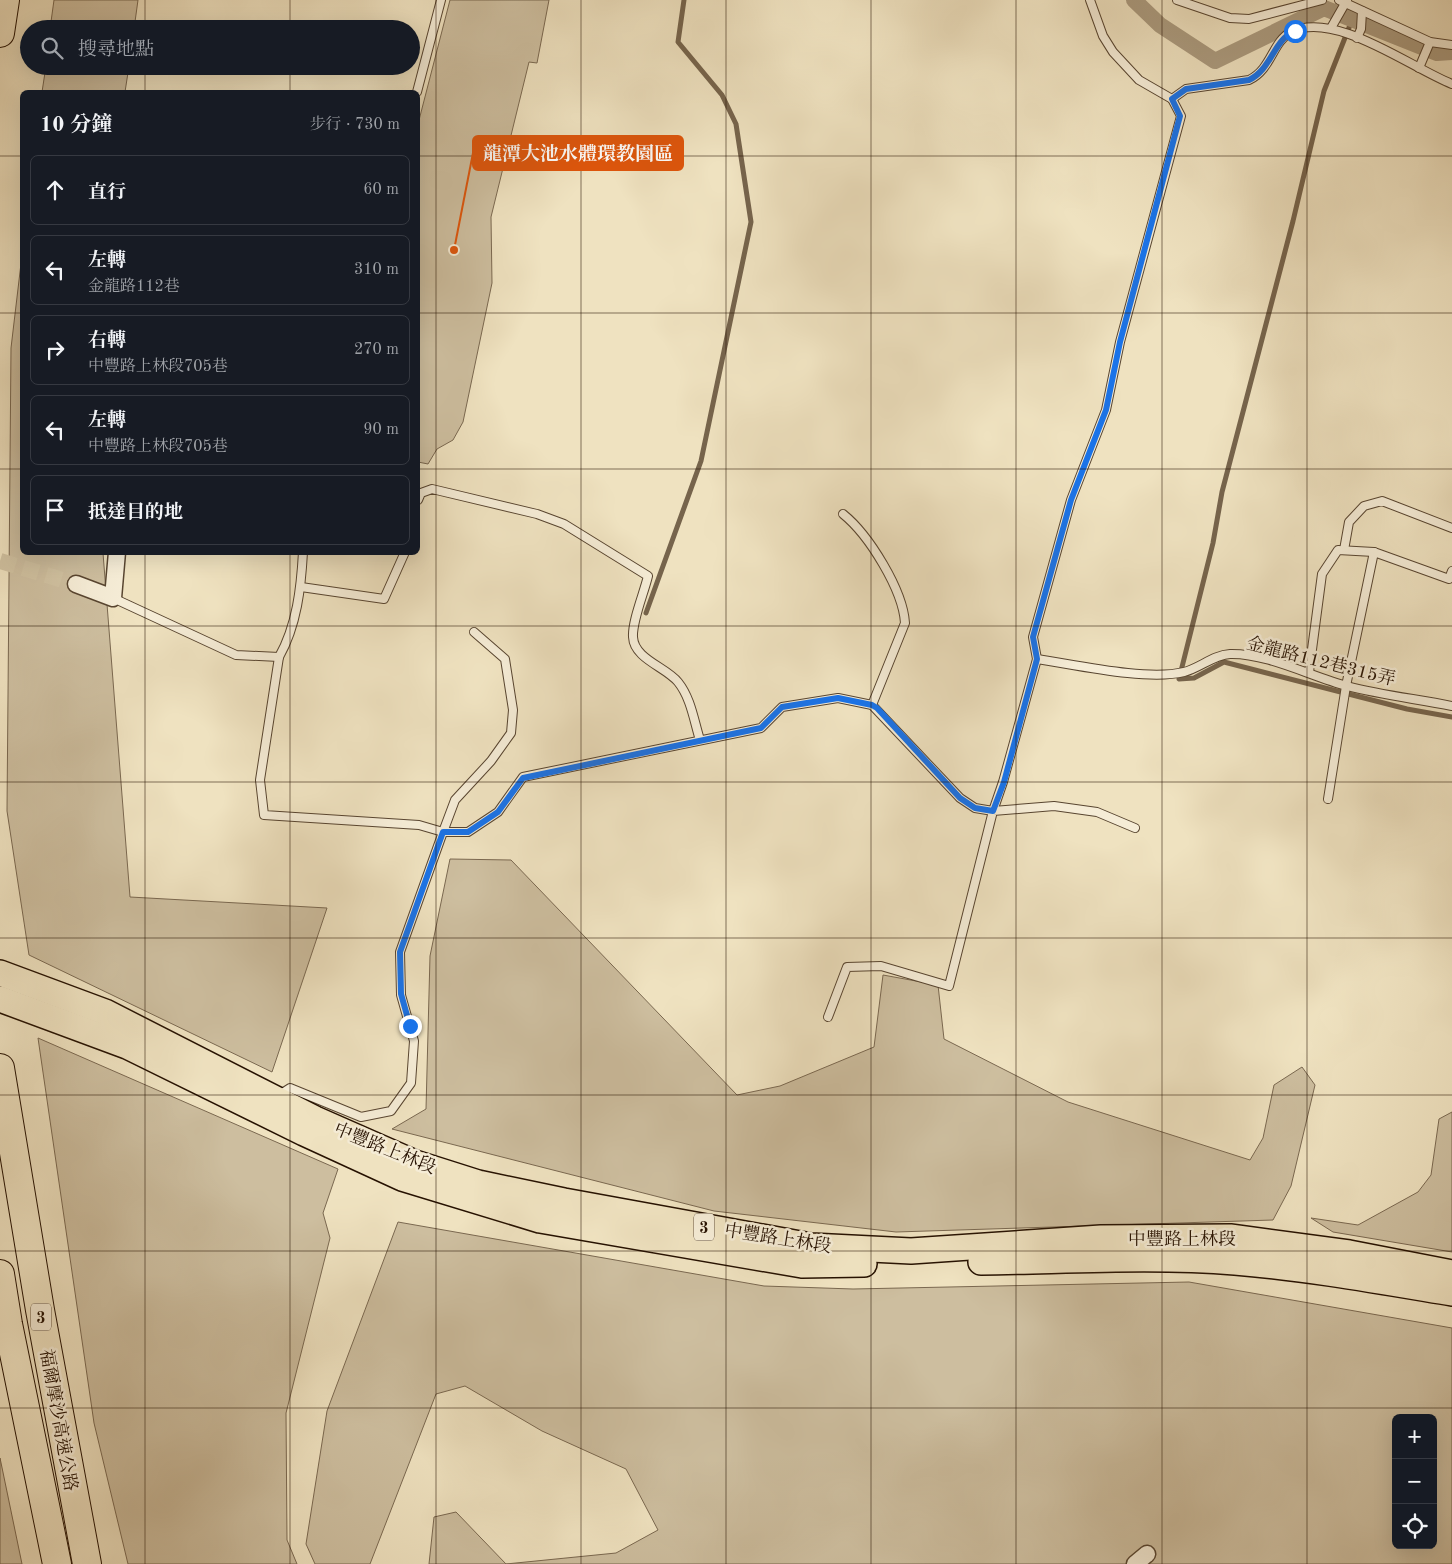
<!DOCTYPE html>
<html lang="zh-TW">
<meta charset="utf-8">
<style>
body{margin:0;font-family:"Old Standard TT","Noto Serif TC",serif;background:#20242c;color:#f1f3f6}
.controls{position:absolute;right:15px;bottom:15px;display:grid;overflow:hidden;border-radius:8px;box-shadow:0 5px 20px #0002}
.controls button{width:45px;height:45px;display:grid;place-items:center;padding:0;border:0;border-bottom:1px solid #363941;background:#171b24;color:#f1f3f6;font:25px sans-serif}
.stop{position:absolute;width:15px;height:15px;margin:-11px;border:4px solid #1a73e8;border-radius:50%;background:#fff}
.stop.end{background:#1a73e8;border-color:#fff;box-shadow:0 1px 5px #0008}
.list{margin:0;padding:0;list-style:none}
h2{display:flex;justify-content:space-between;align-items:center;height:65px;margin:0;padding:0 20px;font-size:21px}
h2 small{font-size:16px;font-weight:400;color:#9ea1a6}
.list li{display:grid;grid-template-columns:32px 1fr auto;gap:15px;align-items:center;box-sizing:border-box;height:70px;margin:0 10px 10px;padding:0 10px;border:1px solid #363941;border-radius:8px}
.list b{display:block;font-size:19px;white-space:nowrap}
.list p{margin:0;font-size:16px;white-space:nowrap;color:#9ea1a6}
.list em{font-size:16px;font-style:normal;color:#9ea1a6}
.icon{flex:none;width:28px;height:28px;fill:none;stroke:currentColor;stroke-width:2;stroke-linecap:round;stroke-linejoin:round}
.map{position:relative;flex:none;width:1452px;height:1564px;overflow:hidden}
.search{position:absolute;background:#171b24;box-shadow:0 5px 20px #0002;left:20px;top:20px;width:400px;height:55px;display:flex;align-items:center;gap:12px;box-sizing:border-box;padding:0 18px;border-radius:28px;color:#9ea1a6;font-size:19px}
.panel{position:absolute;background:#171b24;box-shadow:0 5px 20px #0002;left:20px;top:90px;width:400px;height:465px;border-radius:8px}
.map>svg:first-child{display:block}
.green{fill:#cdbe9f;stroke:#7a6850;fill-rule:evenodd}
.lines{fill:none;stroke-linecap:round;stroke-linejoin:round}
.stream{stroke:#76644c;stroke-width:5}
.canal{stroke:#ab9b7f;stroke-width:16}
.minor-tunnel{stroke:#d1c3a3;stroke-width:16;stroke-dasharray:16 8;stroke-linecap:butt}
.service-casing{stroke:#584530;stroke-width:10}
.minor-casing{stroke:#584530;stroke-width:19}
.primary-casing{stroke:#261100;stroke-width:28}
.motorway-casing{stroke:#261100;stroke-width:30}
.service{stroke:#f5ecd6;stroke-width:8}
.minor{stroke:#f5ecd6;stroke-width:16}
.primary{stroke:#efe2c0;stroke-width:25}
.motorway{stroke:#efe2c0;stroke-width:28}
.route{stroke:#1a73e8;stroke-width:6}
.grid{fill:none;stroke:#261100;stroke-width:1;stroke-opacity:0.55}
.labels{text-anchor:middle;stroke-width:5;stroke-linejoin:round;paint-order:stroke}
.shield{fill:#f5ecd6;stroke:#645340;stroke-width:1}
.shield-label{font-size:16px;font-weight:bold;fill:#261100}
.street-label{font-size:18px;fill:#261100;stroke:#f5ecd6}
.leader{fill:none;stroke:#de550b;stroke-width:2}
.callout-dot{fill:#de550b;stroke:#f5ecd6;stroke-width:2}
.callout{fill:#de550b;stroke:#de550b;stroke-width:2}
.callout-label{font-size:19px;text-anchor:middle;font-weight:bold;fill:#fff}
</style>
<div class="map">
<svg width="1452" height="1564" viewBox="0 0 1452 1564">
<rect width="100%" height="100%" fill="#efe2c0"/>
<filter id="stains"><feTurbulence type="fractalNoise" baseFrequency=".004" numOctaves="4"/><feColorMatrix values="0 0 0 0 .2 0 0 0 0 .09 0 0 0 0 .02 0 0 0 .5 -.17"/></filter>
<radialGradient id="worn" r=".72"><stop offset=".6" stop-color="#630" stop-opacity="0"/><stop offset="1" stop-color="#630" stop-opacity=".3"/></radialGradient>
<g class="green">
<path d="M54,0H138L134,29H50Z"/>
<path d="M450,0H549L537,63L529,62L491,217L492,283L463,422L453,440L437,449L428,464L418,462V124Z"/>
<path d="M46,66H129L125,92H42Z"/>
<path d="M22,255V552L103,553L130,897L327,908L272,1072L29,955L7,811L11,348Z"/>
<path d="M450,859L511,860L737,1095L780,1086L874,1047L883,975L938,985L944,1039L1068,1102L1250,1160L1263,1138L1274,1085L1302,1067L1315,1085L1291,1186L1273,1220L896,1232L714,1211L392,1129L426,1109L430,956Z"/>
<path d="M38,1038L338,1169L323,1213L330,1238L286,1413L287,1540L297,1564H128L94,1423Z"/>
<path d="M1452,1112V1252L1333,1232L1311,1218L1358,1225L1418,1192L1431,1175L1439,1119Z"/>
<path d="M398,1222L764,1286L853,1289L1189,1282L1452,1328V1564H429L434,1517L456,1512L506,1564L616,1553L658,1530L626,1469L542,1431L465,1386L436,1394L370,1564H315L306,1544L327,1411ZM1396,1418H1433V1545H1396Z"/>
<path d="M0,1458L22,1564H0Z"/>
</g>
<g class="lines">
<g class="stream">
<path d="M1352,20L1324,91L1293,221L1222,492L1213,543L1179,679L1194,678L1224,662L1407,709L1452,717"/>
<path d="M646,613L701,461L751,222L736,124L722,95L678,42L684,0"/>
</g>
<path class="canal" d="M1134,0L1160,25L1215,61L1324,8L1437,53L1452,52"/>
<path class="minor-tunnel" d="M0,561L76,584"/>
<g class="service-casing">
<g id="service">
<path d="M1177,0L1230,18L1249,19L1322,0"/>
<path d="M1339,0L1430,42L1452,45"/>
<path d="M1331,28L1347,0"/>
<path d="M1357,38L1361,29L1362,11"/>
<path d="M1419,68L1430,42"/>
<path d="M417,92L441,0"/>
<path d="M1172,99L1186,89L1249,80C1272,69 1272,42 1291,32C1335,10 1411,68 1452,84"/>
<path d="M418,500L421,493L432,489L537,514L564,524L648,576C644,593 632,621 633,637C634,659 666,667 678,682C691,698 694,721 700,740"/>
<path d="M843,514C869,535 903,590 905,623L872,705"/>
<path d="M1344,550L1349,522L1364,506L1382,501L1452,528"/>
<path d="M303,552C301,588 297,625 279,657L260,780L264,815L419,825L443,832L455,800L491,761L511,733L513,710L505,659L474,632"/>
<path d="M1374,552L1449,579L1452,571"/>
<path d="M301,587L384,599L405,552"/>
<path d="M113,598L236,655L279,657"/>
<path d="M1037,659C1077,665 1147,681 1184,672C1200,668 1213,655 1230,654C1267,653 1312,677 1347,686C1381,695 1417,699 1452,706"/>
<path d="M1309,672L1322,574L1338,550L1374,552L1346,686L1328,799"/>
<path d="M828,1017L847,967L881,966L949,986L993,811L1054,806L1097,812L1135,828"/>
<path d="M279,1095L290,1088L361,1117L391,1111L411,1083L414,1041L401,995L400,952L443,832H468L498,812L523,777L761,728L782,707L838,698L872,705L960,798L975,808L993,811L1003,782L1037,659L1033,637L1071,500L1106,410L1120,342L1181,116L1172,99L1139,80L1113,52L1103,36L1090,0"/>
</g>
</g>
<g class="minor-casing">
<g id="minor">
<path d="M76,584L113,598L117,552"/>
<path d="M1135,1564L1147,1554"/>
</g>
</g>
<g class="primary-casing">
<g id="primary">
<path d="M0,973L105,1012L315,1119L415,1163L478,1183L564,1201L811,1246L911,1251L1101,1238L1230,1237L1349,1253L1452,1273"/>
<path d="M0,999L127,1046L304,1133L402,1178L540,1220L802,1265L864,1264"/>
<path d="M981,1262C1065,1261 1151,1255 1235,1262C1308,1268 1380,1281 1452,1293"/>
</g>
</g>
<g class="motorway-casing">
<g id="motorway">
<path d="M0,33L5,0"/>
<path d="M0,1068L40,1310L87,1564"/>
<path d="M0,1274L8,1324L57,1564"/>
</g>
</g>
<use href="#service" class="service"/>
<use href="#minor" class="minor"/>
<use href="#primary" class="primary"/>
<use href="#motorway" class="motorway"/>
</g>
<g class="lines">
<path class="route" d="M410,1026L401,994L400,952L443,832H468L498,812L523,778L761,728L782,707L838,698L872,705L877,708L960,798L975,808L993,811L1004,782L1037,659L1033,637L1071,500L1106,410L1120,342L1180,116L1172,99L1186,89L1249,80C1272,69 1273,40 1295,31"/>
</g>
<path class="grid" d="M145,0V29M290,0V29M436,0V1564M581,0V1564M726,0V1564M871,0V1564M1016,0V1564M1162,0V1564M1307,0V1564M145,66V92M290,66V92M0,156H22M418,156H1452M0,313H22M418,313H1452M0,469H22M418,469H1452M145,552V1564M290,552V1564M0,626H1452M0,782H1452M0,938H1452M0,1095H1452M0,1251H1452M0,1408H1452"/>
<g class="labels">
<g class="shield">
<rect x="694" y="1213.5" width="20" height="27" rx="4"/>
<rect x="31" y="1303.5" width="20" height="27" rx="4"/>
</g>
<g class="shield-label">
<text x="704" y="1233">3</text>
<text x="41" y="1323">3</text>
</g>
<g class="street-label">
<text transform="translate(1321 661) rotate(14)" y="6">金龍路112巷315弄</text>
<text transform="translate(385 1148) rotate(22)" y="6">中豐路上林段</text>
<text transform="translate(778 1238) rotate(9)" y="6">中豐路上林段</text>
<text x="1182" y="1245">中豐路上林段</text>
<text transform="translate(59 1420) rotate(80)" y="6">福爾摩沙高速公路</text>
</g>
</g>
<path class="leader" d="M454 250L473 153"/>
<circle class="callout-dot" cx="454" cy="250" r="5"/>
<rect class="callout" x="473" y="136" width="210" height="34" rx="5"/>
<g class="callout-label">
<text x="578" y="160">龍潭大池水體環教園區</text>
</g>
<rect width="100%" height="100%" filter="url(#stains)"/>
<rect width="100%" height="100%" fill="url(#worn)"/>
</svg>
<div class="controls">
<button>+</button>
<button>−</button>
<button><svg class="icon" aria-label="locate" viewBox="0 0 24 24"><circle cx="12" cy="12" r="6"/><path d="M12 2v4M12 18v4M2 12h4M18 12h4"/></svg></button>
</div>
<div class="stop" style="left:1295px;top:31px"></div>
<div class="stop end" style="left:410px;top:1026px"></div>
<div class="search"><svg class="icon" aria-label="search" viewBox="0 0 24 24"><circle cx="10" cy="10" r="6"/><path d="M15 15l6 6"/></svg>搜尋地點</div>
<section class="panel">
<h2>10 分鐘<small>步行 · 730 m</small></h2>
<ul class="list">
<li><svg class="icon" aria-label="ahead" viewBox="0 0 24 24"><path d="M12 20V5M6 11l6-6 6 6"/></svg><div><b>直行</b></div><em>60 m</em></li>
<li><svg class="icon" aria-label="left" viewBox="0 0 24 24"><path d="M17 20v-9H6M10 6l-5 5 5 5"/></svg><div><b>左轉</b><p>金龍路112巷</p></div><em>310 m</em></li>
<li><svg class="icon" aria-label="right" viewBox="0 0 24 24"><path d="M7 20v-9h11M14 6l5 5-5 5"/></svg><div><b>右轉</b><p>中豐路上林段705巷</p></div><em>270 m</em></li>
<li><svg class="icon" aria-label="left" viewBox="0 0 24 24"><path d="M17 20v-9H6M10 6l-5 5 5 5"/></svg><div><b>左轉</b><p>中豐路上林段705巷</p></div><em>90 m</em></li>
<li><svg class="icon" aria-label="arrive" viewBox="0 0 24 24"><path d="M6 21V4h12l-3 4 3 4H6"/></svg><div><b>抵達目的地</b></div></li>
</ul>
</section>
</div>
